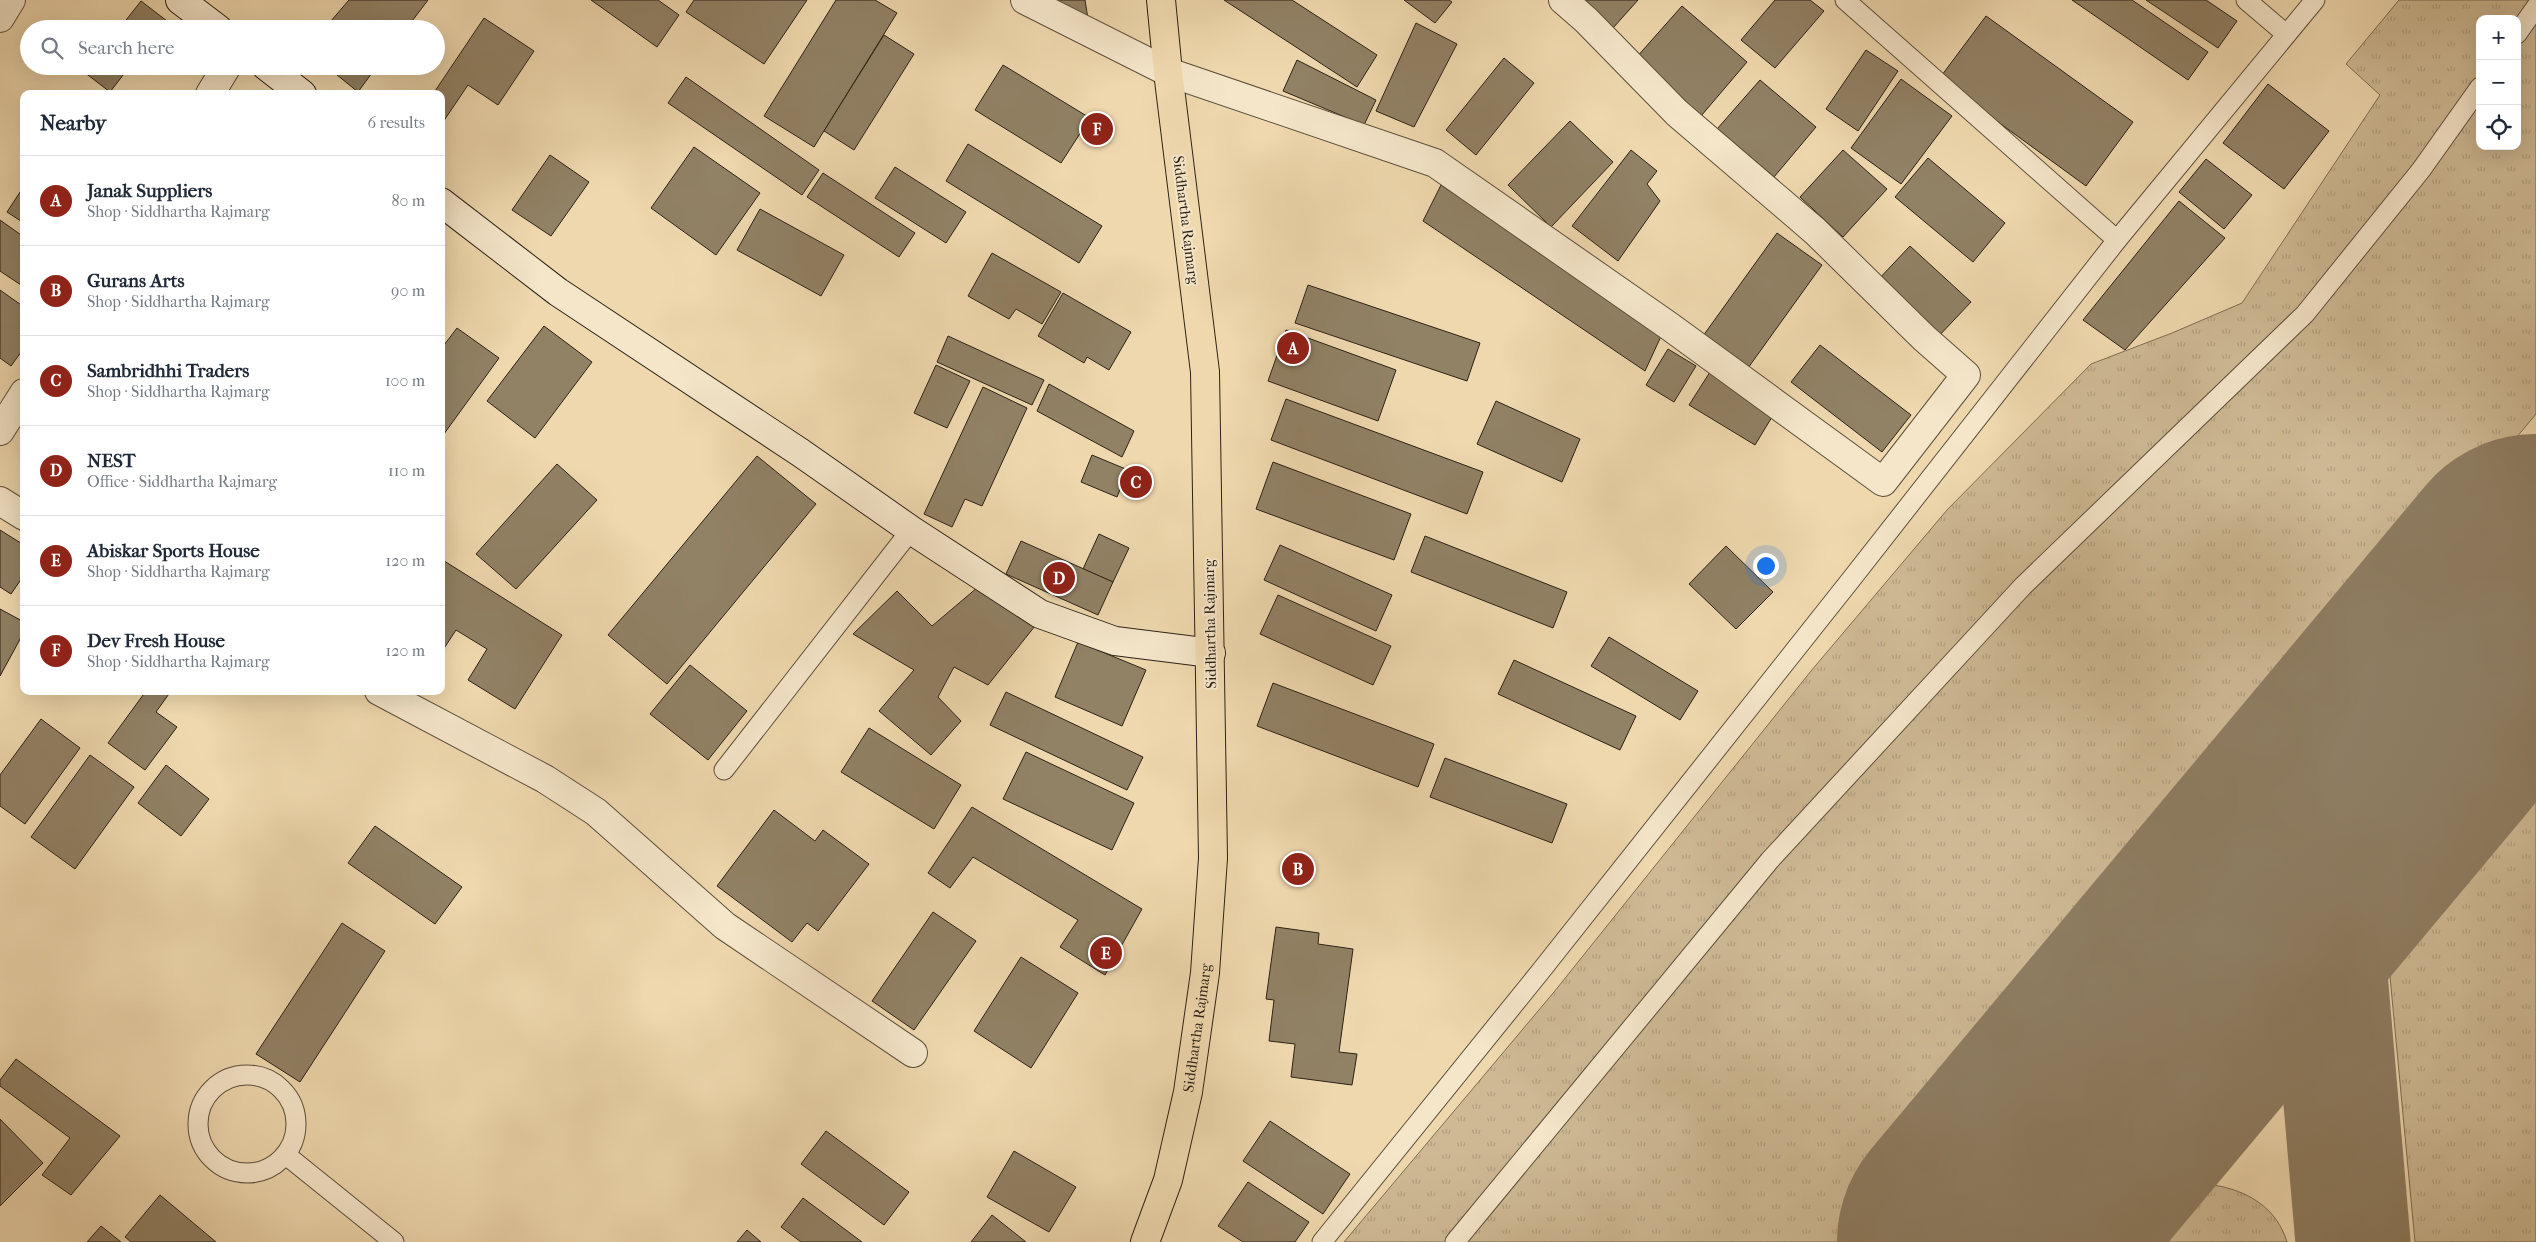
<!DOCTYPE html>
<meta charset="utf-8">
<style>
body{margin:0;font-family:"IM FELL French Canon",serif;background:#f6f6f7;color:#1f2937}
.controls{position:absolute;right:15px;top:15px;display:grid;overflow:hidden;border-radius:10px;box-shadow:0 5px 20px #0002}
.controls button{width:45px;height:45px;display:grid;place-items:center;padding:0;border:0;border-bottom:1px solid #e0e1e3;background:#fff;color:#1f2937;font:25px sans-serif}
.you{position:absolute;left:1765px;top:565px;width:18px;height:18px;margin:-12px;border:4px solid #fff;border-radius:50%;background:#1a73e8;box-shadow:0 0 0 8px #1a73e833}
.badge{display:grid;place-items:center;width:32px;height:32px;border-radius:50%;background:#8f2418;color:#fff;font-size:16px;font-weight:700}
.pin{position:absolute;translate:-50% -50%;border:2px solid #fff;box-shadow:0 1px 5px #0006}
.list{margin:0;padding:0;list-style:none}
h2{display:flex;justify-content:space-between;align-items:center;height:65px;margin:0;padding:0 20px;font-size:21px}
h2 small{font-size:16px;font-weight:400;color:#747a83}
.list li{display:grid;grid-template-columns:32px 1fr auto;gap:15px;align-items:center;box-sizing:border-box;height:90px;padding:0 20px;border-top:1px solid #e0e1e3}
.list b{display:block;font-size:19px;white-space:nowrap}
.list p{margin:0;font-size:16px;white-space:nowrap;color:#747a83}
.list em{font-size:16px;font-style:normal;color:#747a83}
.icon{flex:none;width:28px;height:28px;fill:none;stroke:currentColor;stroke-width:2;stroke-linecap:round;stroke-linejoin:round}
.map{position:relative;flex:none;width:2536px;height:1242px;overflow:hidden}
.search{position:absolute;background:#fff;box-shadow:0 5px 20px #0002;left:20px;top:20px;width:425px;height:55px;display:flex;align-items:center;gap:12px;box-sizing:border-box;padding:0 18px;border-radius:28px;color:#747a83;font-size:19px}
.panel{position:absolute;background:#fff;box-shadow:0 5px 20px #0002;left:20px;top:90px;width:425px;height:605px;border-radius:10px}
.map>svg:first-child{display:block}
.grass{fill:url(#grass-tufts);stroke:#7d6e55;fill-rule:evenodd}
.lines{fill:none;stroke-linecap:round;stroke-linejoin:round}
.taxiway{stroke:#8e7d62;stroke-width:115}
.runway{stroke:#8e7d62;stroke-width:288}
.building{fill:#918165;stroke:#2c2216}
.lane-casing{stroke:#5d503c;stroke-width:21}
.street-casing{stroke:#5d503c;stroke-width:30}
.secondary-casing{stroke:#2c2216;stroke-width:30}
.highway-casing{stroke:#2c2216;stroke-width:30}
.lane{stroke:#f5e6ca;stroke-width:19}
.street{stroke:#f5e6ca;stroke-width:28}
.secondary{stroke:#f5e6ca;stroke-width:28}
.highway{stroke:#efd8ae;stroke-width:28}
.labels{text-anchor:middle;stroke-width:4;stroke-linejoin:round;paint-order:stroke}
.street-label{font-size:15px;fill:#2c2216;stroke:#f5e6ca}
</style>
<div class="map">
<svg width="2536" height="1242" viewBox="0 0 2536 1242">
<defs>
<pattern id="grass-tufts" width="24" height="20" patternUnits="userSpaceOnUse" patternTransform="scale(1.25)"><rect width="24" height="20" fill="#ceb994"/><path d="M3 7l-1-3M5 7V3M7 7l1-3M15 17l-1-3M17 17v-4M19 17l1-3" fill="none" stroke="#b19f7f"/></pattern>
</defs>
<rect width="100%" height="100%" fill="#efd8ae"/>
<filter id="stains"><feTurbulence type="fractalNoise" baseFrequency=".004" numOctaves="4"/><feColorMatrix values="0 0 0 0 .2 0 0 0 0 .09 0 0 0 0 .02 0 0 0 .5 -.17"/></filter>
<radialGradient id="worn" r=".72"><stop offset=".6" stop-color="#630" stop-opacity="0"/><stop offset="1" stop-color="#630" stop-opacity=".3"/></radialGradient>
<g class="grass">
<path d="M2399,0H2536V414L1845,1242H1344L1554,992L1811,671L1947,510L2091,364L2172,333L2242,303L2380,95L2346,64ZM2480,19H2517V146H2480Z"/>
<path d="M2536,755V1242H2415L2386,934Z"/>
<path d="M2213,1185C2247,1190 2277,1208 2287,1242H2112L2142,1205L2183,1190Z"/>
</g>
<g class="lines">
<path class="taxiway" d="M2353,1242L2327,940L2328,885L2336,841L2357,792"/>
<path class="runway" d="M1981,1242L2536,578"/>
</g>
<g class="building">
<path d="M349,0H428L406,29H324Z"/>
<path d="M591,0H658L679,15L657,47Z"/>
<path d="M694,0H807L764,64L686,12Z"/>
<path d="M836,0H875L897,13L814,147L764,116Z"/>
<path d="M1046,0H1085L1088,19Z"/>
<path d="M1224,0H1292L1377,55L1357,87Z"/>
<path d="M1404,0H1449L1452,2L1435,23Z"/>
<path d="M1581,0H1638L1613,28Z"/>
<path d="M1775,0H1810L1824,11L1775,68L1741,40Z"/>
<path d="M2072,0H2132L2208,52L2188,80Z"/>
<path d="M2146,0H2206L2237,21L2218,48Z"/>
<path d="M141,1L167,21L160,29H119Z"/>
<path d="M1682,6L1747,62L1701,116L1635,59Z"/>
<path d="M1986,16L2133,122L2086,186L1939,79Z"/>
<path d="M484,18L534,51L498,105L468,85L441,125V94H433Z"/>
<path d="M1416,23L1457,44L1414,127L1376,111Z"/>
<path d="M884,35L914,54L854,150L824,131Z"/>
<path d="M1866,50L1898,71L1858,131L1826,109Z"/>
<path d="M1504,58L1534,83L1476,155L1446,130Z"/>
<path d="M1297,60L1376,100L1364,125L1283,91Z"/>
<path d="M1003,65L1090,118L1061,163L975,110Z"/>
<path d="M89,66H130L110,92L84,72Z"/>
<path d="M326,66H377L358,92Z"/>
<path d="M686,77L819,170L802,195L668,103Z"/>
<path d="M1901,79L1952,116L1901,184L1851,148Z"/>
<path d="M1760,80L1816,127L1774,177L1717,129Z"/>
<path d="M2268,84L2329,131L2284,189L2223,143Z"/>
<path d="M1570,121L1613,162L1551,227L1508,185Z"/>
<path d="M968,144L1102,226L1079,263L946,181Z"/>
<path d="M694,147L760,193L716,255L651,208Z"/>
<path d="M1631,150L1657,171L1647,184L1660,201L1618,261L1572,226Z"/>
<path d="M1843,150L1887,189L1843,237L1800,197Z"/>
<path d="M550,155L589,182L551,236L512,210Z"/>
<path d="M1928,158L2005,223L1973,262L1895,197Z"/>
<path d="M2206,159L2252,195L2224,229L2179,192Z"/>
<path d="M895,167L966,212L946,243L875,198Z"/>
<path d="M823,173L915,233L899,257L807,197Z"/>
<path d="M1441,185L1663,332L1645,371L1423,221Z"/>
<path d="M24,186V223L7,212Z"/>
<path d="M2179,201L2225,238L2125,350L2083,320Z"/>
<path d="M760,209L844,255L821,296L737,250Z"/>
<path d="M0,220L24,237V287L0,271Z"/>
<path d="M1777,233L1822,265L1748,368L1703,336Z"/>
<path d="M1910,246L1971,302L1937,338L1876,282Z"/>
<path d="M992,253L1061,292L1042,324L1016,309L1009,319L968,296Z"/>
<path d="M1308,285L1480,343L1467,381L1295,323Z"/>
<path d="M0,290L24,307V348L11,366L0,358Z"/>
<path d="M1063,293L1131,332L1109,370L1087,357L1084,363L1038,336Z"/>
<path d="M544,326L592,362L535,438L487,401Z"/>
<path d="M457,328L499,358L441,438V349Z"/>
<path d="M1286,330L1396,370L1378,421L1268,381Z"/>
<path d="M948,336L1044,380L1032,405L937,362Z"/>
<path d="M1820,345L1911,415L1882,452L1791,382Z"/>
<path d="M1668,349L1696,366L1674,402L1646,385Z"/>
<path d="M936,365L970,381L947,428L914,413Z"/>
<path d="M1710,372L1775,412L1755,445L1689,405Z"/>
<path d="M1049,384L1134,431L1122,457L1037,411Z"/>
<path d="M983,387L1027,408L982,506L965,499L952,527L924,514Z"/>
<path d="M1286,399L1483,472L1467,514L1271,440Z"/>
<path d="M1496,401L1580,439L1562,482L1477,444Z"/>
<path d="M1092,455L1128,470L1117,497L1081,482Z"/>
<path d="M757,456L816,504L667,684L608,635Z"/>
<path d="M1273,462L1411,514L1394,560L1256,509Z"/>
<path d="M557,464L597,500L516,589L476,554Z"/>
<path d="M0,530L24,545V575L11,594L0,587Z"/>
<path d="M1099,534L1129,548L1113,582L1083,569Z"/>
<path d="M1425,536L1567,592L1553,628L1411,572Z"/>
<path d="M1021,541L1113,582L1098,615L1006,574Z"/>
<path d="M1280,545L1392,595L1376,631L1264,580Z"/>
<path d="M1726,546L1773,592L1736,629L1689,584Z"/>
<path d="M441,559L562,635L515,709L468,680L487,649L456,630L441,653Z"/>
<path d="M978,587L1035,626L988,685L954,667L938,697L961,721L931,755L879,711L914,670L853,634L897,591L932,626Z"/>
<path d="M1278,595L1391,646L1373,685L1260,634Z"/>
<path d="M0,609L24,622V632L0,676Z"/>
<path d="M1609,637L1698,691L1680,720L1591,666Z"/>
<path d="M1078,642L1146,670L1122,726L1055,697Z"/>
<path d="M1514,660L1636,716L1620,750L1498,694Z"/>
<path d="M690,665L747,711L708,760L650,714Z"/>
<path d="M1273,683L1434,744L1418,787L1257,726Z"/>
<path d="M146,691H171L156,712L177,727L145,770L108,743Z"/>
<path d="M1006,692L1143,757L1127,790L990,725Z"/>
<path d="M41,719L80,748L25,824L0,806V775Z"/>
<path d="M869,728L961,785L934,829L841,772Z"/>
<path d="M1026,752L1134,803L1112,850L1003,799Z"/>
<path d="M90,755L134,787L75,869L31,837Z"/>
<path d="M1445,758L1567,804L1552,843L1430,797Z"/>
<path d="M166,765L209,799L181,836L138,803Z"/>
<path d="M972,807L1142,909L1105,975L1060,947L1078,920L973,857L950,888L928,873Z"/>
<path d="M774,810L815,841L823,830L869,864L818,931L807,923L792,942L717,886Z"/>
<path d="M375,826L462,887L435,924L348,863Z"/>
<path d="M933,912L976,941L914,1030L872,1001Z"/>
<path d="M342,923L385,951L300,1082L256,1054Z"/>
<path d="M1276,927L1319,933L1318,944L1353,949L1339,1052L1357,1054L1352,1085L1291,1077L1295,1044L1269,1041L1274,1000L1266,999Z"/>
<path d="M1021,957L1078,993L1031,1068L974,1031Z"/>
<path d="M16,1059L120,1136L71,1195L42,1175L70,1138L0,1086V1080Z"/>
<path d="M0,1119L43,1163L0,1206Z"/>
<path d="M1270,1121L1350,1174L1323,1214L1243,1161Z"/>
<path d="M826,1131L909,1192L884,1225L801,1164Z"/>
<path d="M1014,1151L1076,1187L1049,1232L987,1197Z"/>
<path d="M1248,1182L1309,1222L1295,1242H1243L1218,1226Z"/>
<path d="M160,1195L216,1242H131L125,1237Z"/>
<path d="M803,1198L862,1242H801L781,1227Z"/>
<path d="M992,1215L1026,1242H971Z"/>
<path d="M101,1226L121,1242H87Z"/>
<path d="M747,1230L761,1242H737Z"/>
</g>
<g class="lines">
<g class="lane-casing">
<g id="lane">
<path d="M1845,0L2117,240"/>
<path d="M2246,0L2286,34"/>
<path d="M2517,34L2536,7"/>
<path d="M724,770L911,530"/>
<circle cx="247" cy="1124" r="49"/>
<path d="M286,1155L394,1242"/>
<path d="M1322,1242L1540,972L1853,577L2117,240L2315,0"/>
<path d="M1455,1242L1770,860L2023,586L2305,314L2421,170L2480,87"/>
</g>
</g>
<g class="street-casing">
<g id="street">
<path d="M1025,0L1168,72L1435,163L1669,326L1883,482L1966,375L1924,338L1815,231L1677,113L1586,20L1563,0"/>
<path d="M0,18L11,0"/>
<path d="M210,94L227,66"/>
<path d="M0,431L24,393"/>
<path d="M0,501L24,516"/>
<path d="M379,691L545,779L596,812L725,926L913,1053"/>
</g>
</g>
<g class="secondary-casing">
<g id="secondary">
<path d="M180,0L218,29"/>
<path d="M266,66L302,94"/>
<path d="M441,202L558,292L801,453L911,530L1040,614L1115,641L1211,653"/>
</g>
</g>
<g class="highway-casing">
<g id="highway">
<path id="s1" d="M1145,1242L1168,1180L1188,1092L1205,973L1213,858L1205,372L1168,72L1161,0"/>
</g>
</g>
<use href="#lane" class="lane"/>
<use href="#street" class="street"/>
<use href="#secondary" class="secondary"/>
<use href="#highway" class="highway"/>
</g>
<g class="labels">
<g class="street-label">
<text transform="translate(1186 220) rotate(83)" y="5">Siddhartha Rajmarg</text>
<text transform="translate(1210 624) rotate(-91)" y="5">Siddhartha Rajmarg</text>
<text dy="5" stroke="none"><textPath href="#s1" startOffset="221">Siddhartha Rajmarg</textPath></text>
</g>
</g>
<rect width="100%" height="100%" filter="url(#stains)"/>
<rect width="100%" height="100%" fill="url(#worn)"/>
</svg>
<div class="controls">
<button>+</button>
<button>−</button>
<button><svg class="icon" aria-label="locate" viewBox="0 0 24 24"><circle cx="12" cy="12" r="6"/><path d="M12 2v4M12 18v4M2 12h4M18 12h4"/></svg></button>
</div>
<div class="you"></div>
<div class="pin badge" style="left:1293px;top:348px">A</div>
<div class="pin badge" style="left:1298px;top:869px">B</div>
<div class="pin badge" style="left:1136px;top:482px">C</div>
<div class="pin badge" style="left:1059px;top:578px">D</div>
<div class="pin badge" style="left:1106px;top:953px">E</div>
<div class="pin badge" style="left:1097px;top:129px">F</div>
<div class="search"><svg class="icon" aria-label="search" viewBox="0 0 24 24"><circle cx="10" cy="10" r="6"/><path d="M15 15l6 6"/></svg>Search here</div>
<section class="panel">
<h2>Nearby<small>6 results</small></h2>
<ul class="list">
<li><span class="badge">A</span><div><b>Janak Suppliers</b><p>Shop · Siddhartha Rajmarg</p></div><em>80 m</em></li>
<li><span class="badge">B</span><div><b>Gurans Arts</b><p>Shop · Siddhartha Rajmarg</p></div><em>90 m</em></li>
<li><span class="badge">C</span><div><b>Sambridhhi Traders</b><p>Shop · Siddhartha Rajmarg</p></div><em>100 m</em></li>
<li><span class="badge">D</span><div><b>NEST</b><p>Office · Siddhartha Rajmarg</p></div><em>110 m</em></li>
<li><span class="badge">E</span><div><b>Abiskar Sports House</b><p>Shop · Siddhartha Rajmarg</p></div><em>120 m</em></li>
<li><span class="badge">F</span><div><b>Dev Fresh House</b><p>Shop · Siddhartha Rajmarg</p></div><em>120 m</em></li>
</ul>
</section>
</div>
